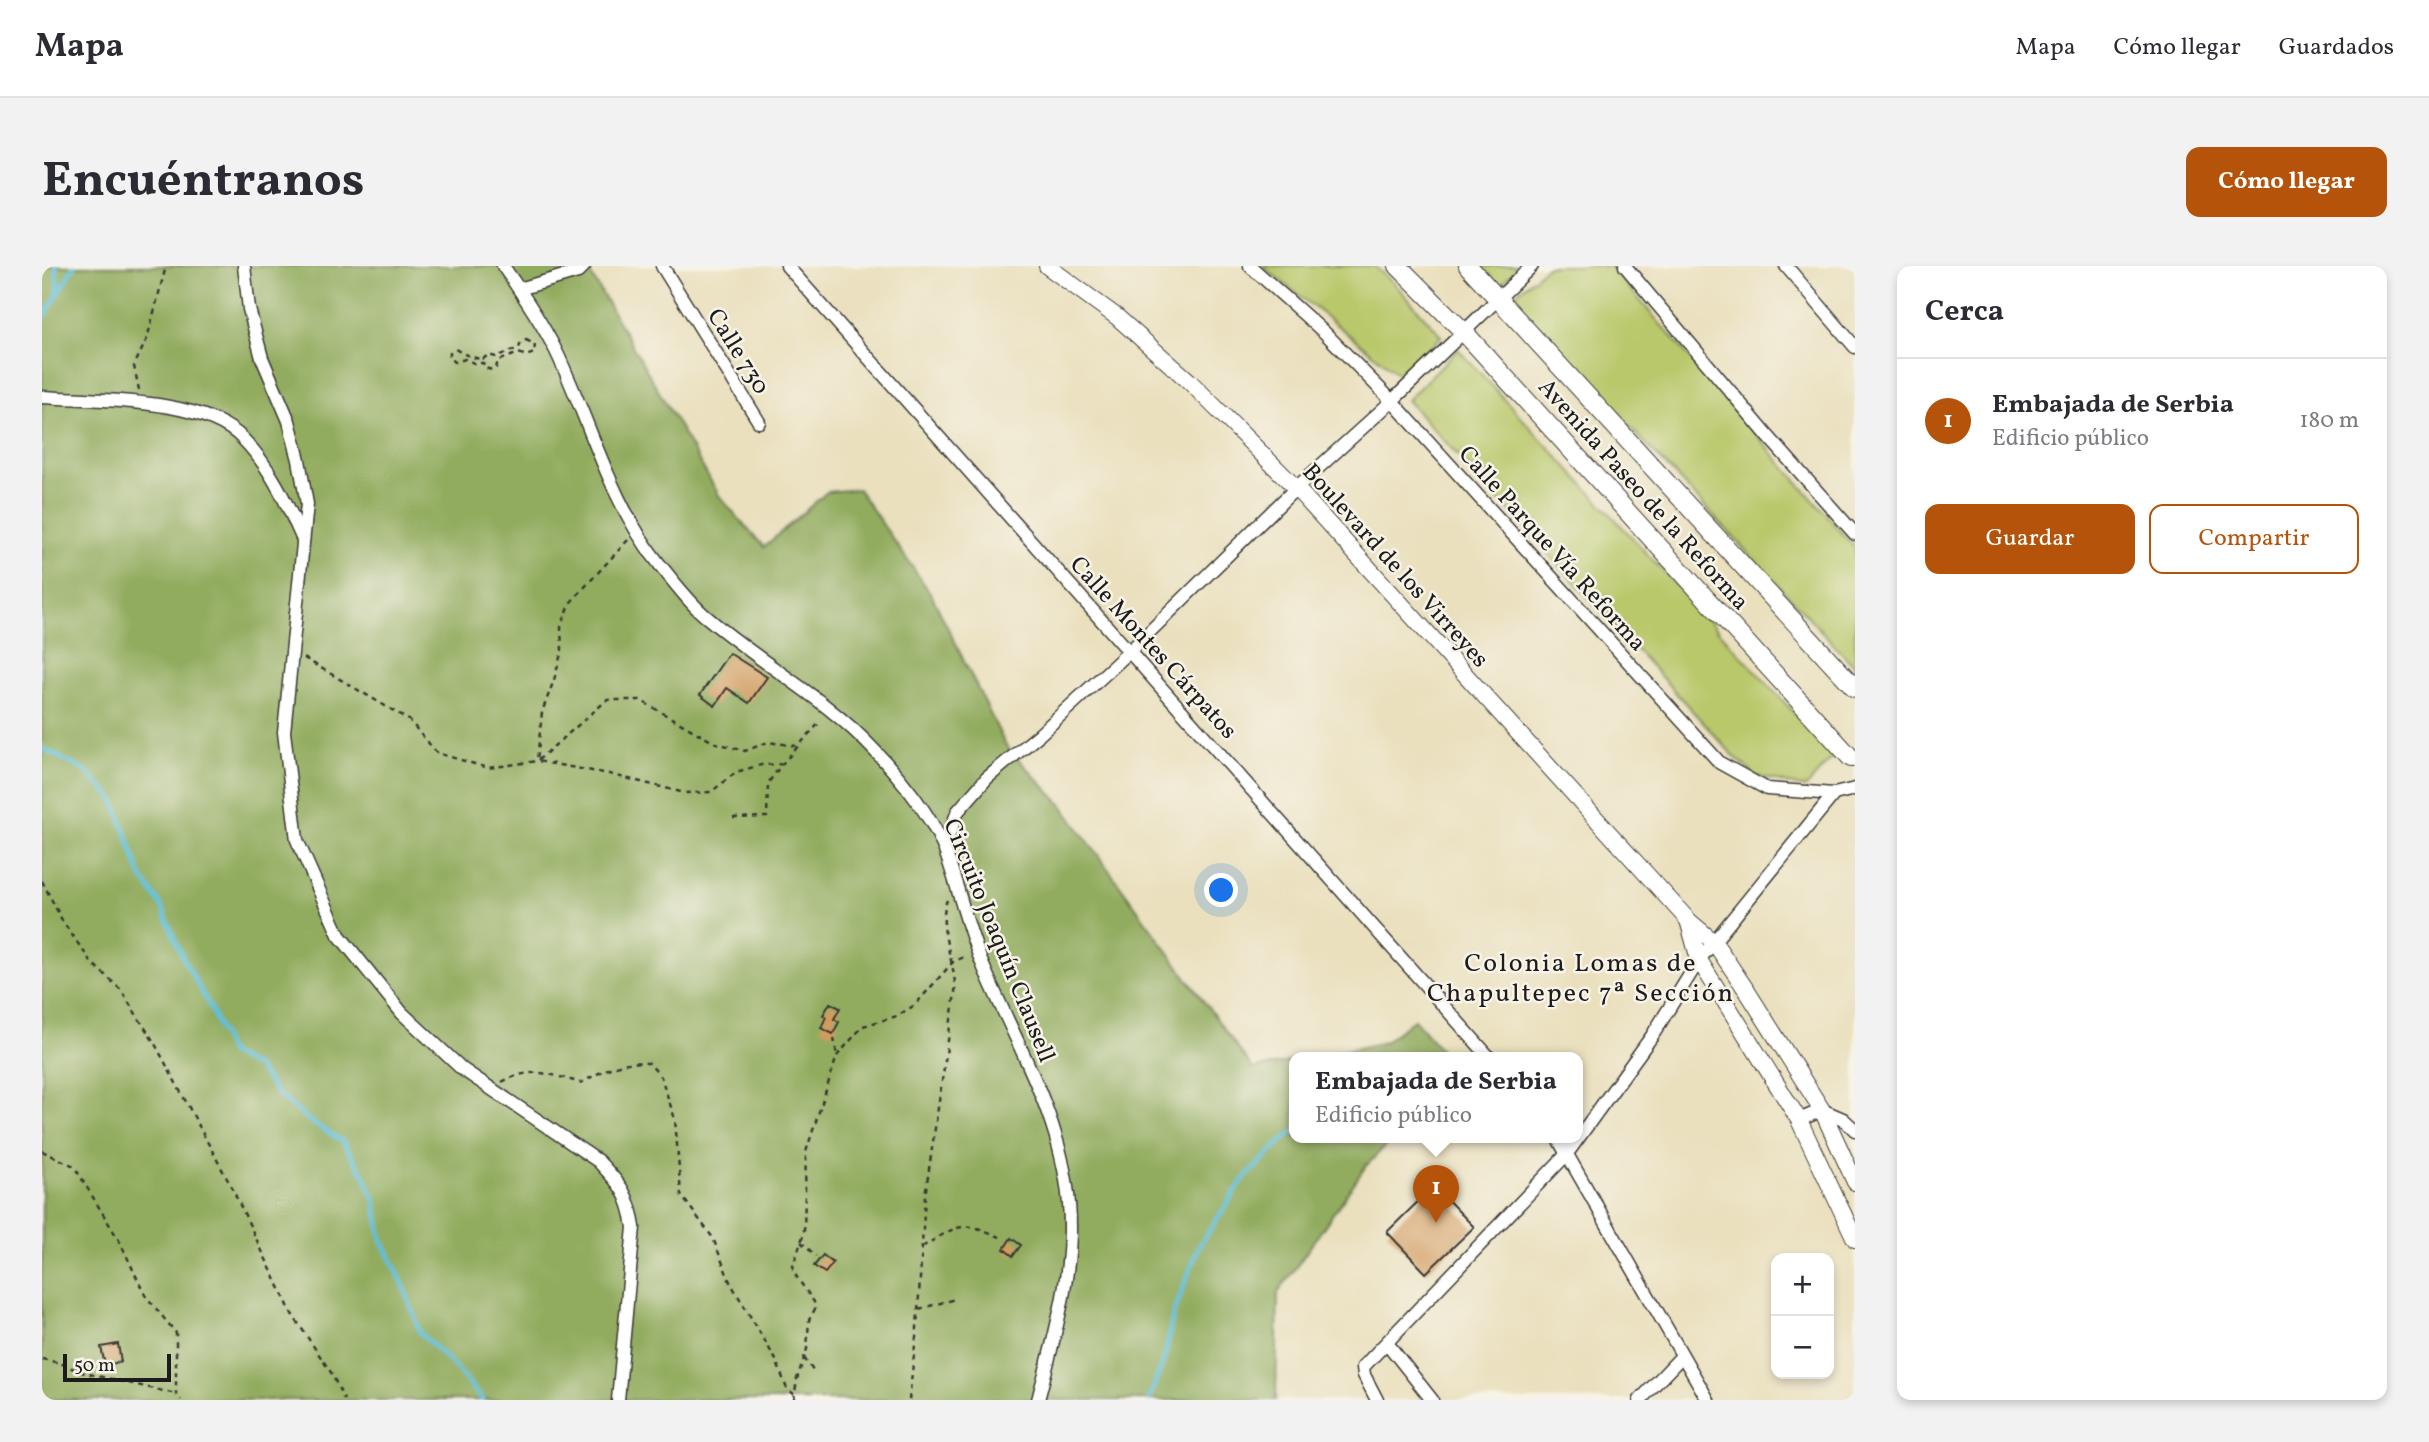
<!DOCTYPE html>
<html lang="es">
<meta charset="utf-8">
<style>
body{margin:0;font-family:Vollkorn,serif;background:#f2f2f3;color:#2b2b33}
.controls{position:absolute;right:21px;bottom:21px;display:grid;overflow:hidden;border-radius:14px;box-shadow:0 4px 10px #0003}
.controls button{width:63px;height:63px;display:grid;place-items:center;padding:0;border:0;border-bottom:2px solid #e1e1e2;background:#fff;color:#2b2b33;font:35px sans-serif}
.scale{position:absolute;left:21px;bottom:18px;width:108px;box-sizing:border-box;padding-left:7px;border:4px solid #1c1c1c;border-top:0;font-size:19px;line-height:24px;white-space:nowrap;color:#1c1c1c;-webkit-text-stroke:5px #f7f3e8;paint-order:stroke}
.you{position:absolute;left:1180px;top:625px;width:24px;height:24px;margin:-18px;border:5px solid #fff;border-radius:50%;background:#1a73e8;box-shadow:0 0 0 10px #1a73e833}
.badge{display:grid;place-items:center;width:46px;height:46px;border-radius:50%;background:#b45309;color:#fff;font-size:23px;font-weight:700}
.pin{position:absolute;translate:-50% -58px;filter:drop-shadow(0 2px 4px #0008)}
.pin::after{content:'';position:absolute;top:37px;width:24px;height:21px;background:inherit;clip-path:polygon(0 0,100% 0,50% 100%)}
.popup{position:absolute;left:1247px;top:786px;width:294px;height:91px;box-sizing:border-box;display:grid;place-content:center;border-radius:14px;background:#fff;filter:drop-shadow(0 2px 5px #0005);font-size:23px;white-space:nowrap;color:#7c7c81}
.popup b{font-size:26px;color:#2b2b33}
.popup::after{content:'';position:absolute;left:50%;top:100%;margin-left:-14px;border:14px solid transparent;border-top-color:#fff}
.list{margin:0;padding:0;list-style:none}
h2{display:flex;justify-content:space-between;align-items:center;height:91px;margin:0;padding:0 28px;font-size:30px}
h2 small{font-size:23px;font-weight:400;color:#7c7c81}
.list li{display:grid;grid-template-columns:46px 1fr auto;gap:21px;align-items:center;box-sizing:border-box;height:126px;padding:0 28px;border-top:2px solid #e1e1e2}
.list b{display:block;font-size:26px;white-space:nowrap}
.list p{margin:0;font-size:23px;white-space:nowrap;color:#7c7c81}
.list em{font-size:23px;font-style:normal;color:#7c7c81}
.actions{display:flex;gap:14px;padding:21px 28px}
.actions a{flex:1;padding:16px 0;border:2px solid #b45309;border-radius:14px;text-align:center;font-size:24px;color:#b45309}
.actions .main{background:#b45309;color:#fff}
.map{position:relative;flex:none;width:1813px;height:1134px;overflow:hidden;border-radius:14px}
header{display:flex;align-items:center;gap:42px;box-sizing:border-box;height:98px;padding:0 35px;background:#fff;border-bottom:2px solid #e1e1e2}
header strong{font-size:33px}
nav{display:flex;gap:38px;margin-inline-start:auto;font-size:24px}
.intro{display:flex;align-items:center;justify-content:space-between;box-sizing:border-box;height:168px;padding:0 42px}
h1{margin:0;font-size:49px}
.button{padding:18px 32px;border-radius:14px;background:#b45309;color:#fff;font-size:24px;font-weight:700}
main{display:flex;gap:42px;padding:0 42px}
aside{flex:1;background:#fff;border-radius:14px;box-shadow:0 4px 10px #0003}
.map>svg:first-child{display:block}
.green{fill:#b9c86b;stroke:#6a7244;stroke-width:2}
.forest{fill:#92ac5f;stroke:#57643e;stroke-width:2}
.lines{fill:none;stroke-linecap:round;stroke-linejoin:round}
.stream{stroke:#5dc0db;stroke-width:4.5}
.building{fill:#d19b5e}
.minor-casing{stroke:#3b3934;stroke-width:15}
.tertiary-casing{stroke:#3b3934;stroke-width:18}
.secondary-casing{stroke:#3b3934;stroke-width:20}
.path{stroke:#3b3934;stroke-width:2.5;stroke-dasharray:5 5;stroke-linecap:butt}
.minor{stroke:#fff;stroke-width:12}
.tertiary{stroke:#fff;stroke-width:16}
.secondary{stroke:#fff;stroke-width:18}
.labels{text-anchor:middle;stroke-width:5;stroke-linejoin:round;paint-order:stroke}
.street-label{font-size:24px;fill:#1c1c1c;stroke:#f7f3e8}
.neighbourhood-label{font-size:26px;letter-spacing:2px;fill:#1c1c1c;stroke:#f7f3e8}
</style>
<header>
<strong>Mapa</strong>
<nav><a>Mapa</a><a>Cómo llegar</a><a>Guardados</a></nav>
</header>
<div class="intro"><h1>Encuéntranos</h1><a class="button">Cómo llegar</a></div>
<main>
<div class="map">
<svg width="1813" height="1134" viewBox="0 0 1813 1134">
<rect width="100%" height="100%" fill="#f7f3e8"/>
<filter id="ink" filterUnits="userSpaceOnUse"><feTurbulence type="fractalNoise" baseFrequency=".0143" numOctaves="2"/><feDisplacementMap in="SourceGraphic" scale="14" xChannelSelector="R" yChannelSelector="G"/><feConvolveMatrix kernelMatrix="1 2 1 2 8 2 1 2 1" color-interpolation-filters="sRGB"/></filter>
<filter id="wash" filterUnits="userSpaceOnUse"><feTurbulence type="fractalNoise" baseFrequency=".00686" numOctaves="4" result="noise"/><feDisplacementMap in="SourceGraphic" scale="28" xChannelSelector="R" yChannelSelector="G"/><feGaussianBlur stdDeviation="1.57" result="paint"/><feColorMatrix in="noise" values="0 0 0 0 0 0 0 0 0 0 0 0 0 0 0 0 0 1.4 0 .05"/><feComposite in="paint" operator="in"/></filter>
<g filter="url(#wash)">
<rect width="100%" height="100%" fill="#eae0be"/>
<g class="green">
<path d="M1220,0H1332L1353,18L1400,70L1359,110Z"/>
<path d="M1439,0H1477L1457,20Z"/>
<path d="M1505,0H1568L1813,282V401L1468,33Z"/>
<path d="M1416,83L1792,490L1763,522L1713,510L1689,487L1365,134Z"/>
</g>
<g class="forest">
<path d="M0,0H544L678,231L722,281L785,226L816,223L889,328L964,480L1019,538L1211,803L1252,795V871H1352L1324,900L1236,1027L1234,1134H0Z"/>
<path d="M1372,753L1405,791H1274L1343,776Z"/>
</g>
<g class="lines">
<g class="stream">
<path d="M14,0L16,24"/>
<path d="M0,55L32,0"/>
<path d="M0,482L45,506L72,534L99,610L119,639L141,692L169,743L188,788L216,802L236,829L269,856L300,875L323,910L333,935L340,974L361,1018L378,1067L411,1099L441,1134"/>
<path d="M1107,1134L1123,1090L1131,1049L1157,980L1201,914L1241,874L1252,866"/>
</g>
</g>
<g id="blocks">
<g class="building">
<path d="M687,387L725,411L707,437L685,422L673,440L658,429Z"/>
<path d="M788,737L798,742L792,753L797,756L791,768L779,762L784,751L781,749Z"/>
<path d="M1392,920L1432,961L1384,1007L1345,966Z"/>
<path d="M969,972L979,979L971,990L962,983Z"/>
<path d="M781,989L791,997L783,1007L772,1000Z"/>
<path d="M76,1078L79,1096L63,1099L59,1081Z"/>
</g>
</g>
</g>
<g filter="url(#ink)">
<use href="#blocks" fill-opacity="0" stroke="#3b3934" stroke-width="2"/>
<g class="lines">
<g class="minor-casing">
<g id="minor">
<path d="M202,0L207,43L220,92L247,155L257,194L265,238L242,466L255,574L297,669L360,747L420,803L556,895C579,919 587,928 592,961L576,1134"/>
<path d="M461,0C480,27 499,55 514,85C548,155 568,237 618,299C633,317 649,339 667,353C721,399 785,433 833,485C858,511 889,549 902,582C917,622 925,663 942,702C975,779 1020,853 1027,938C1033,1004 1012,1071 996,1134"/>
<path d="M620,0L717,156"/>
<path d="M745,0L1447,791"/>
<path d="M1208,0L1283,67L1350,135L1678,497L1725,523L1792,528L1813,523"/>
<path d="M1583,0L1725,169L1813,268"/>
<path d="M1744,0L1813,81"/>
<path d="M477,23L536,6L542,0"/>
<path d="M0,131C56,135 161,131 201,173C229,201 245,238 261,274"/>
<path d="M902,581L916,545L945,512L998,468L1088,385L1254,222L1350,135L1490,0"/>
<path d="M1757,854L1780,844L1801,853L1813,864"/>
<path d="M1515,871L1666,1134"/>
<path d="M1345,1077L1390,1134"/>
<path d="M1335,1134L1322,1109L1321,1101L1524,889L1610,770L1657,694L1792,528"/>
<path d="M1598,1134L1640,1090"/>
</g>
</g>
<g class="tertiary-casing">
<g id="tertiary">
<path d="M1005,0L1075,51L1147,115L1254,222L1646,654L1672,676L1705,725L1780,844L1813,916"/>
<path d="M1646,654L1657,694L1757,854L1813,973"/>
</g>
</g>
<g class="secondary-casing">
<g id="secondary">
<path d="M1356,0L1422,66L1809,492"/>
<path d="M1426,0L1813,422"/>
</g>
</g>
<g class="path">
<path d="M484,74L493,78L492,87L484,90L477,87L456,95L454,102L450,104L443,102L441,97H432L423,93L413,96L407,91L408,87L413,83L422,88L440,94L446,89L454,91L477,82L479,76Z"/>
<path d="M97,124L92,100L105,73L124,0"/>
<path d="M586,274L529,336L519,361L520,384L512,414L500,446L495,495L565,434H598L671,476L703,485L726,476L755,480"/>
<path d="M262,392L367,454L395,487L446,502L495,495L567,508L643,527L669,526L694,506L719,499L740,498"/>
<path d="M691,552L725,551L726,517L740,498L779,455"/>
<path d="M0,615L21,656L49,696L78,723L112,776L189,920L250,1048L290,1108L302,1134"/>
<path d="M792,772L795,790"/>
<path d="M460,816C491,800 507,808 539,817C564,803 578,794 607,797L619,811L633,853L639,929L671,972L688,1016L734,1094L745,1123L752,1128"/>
<path d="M0,885L32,900L78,976L103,1029L134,1067V1128L139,1134"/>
<path d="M759,976L774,990"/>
<path d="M880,981C917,959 920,953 960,972"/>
<path d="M877,1043L913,1033"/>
<path d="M762,1092L772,1106"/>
<path d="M0,1093L18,1097L39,1106L134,1128"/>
<path d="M752,1134L755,1113L765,1083L767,1054L773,1043L772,1036L754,1010L751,1000L762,967L764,886L795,790L821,760L855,750L873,739L911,696L922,691"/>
<path d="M867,1134L875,1062L883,930L913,727C915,696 894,665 905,634"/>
</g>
<use href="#minor" class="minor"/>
<use href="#tertiary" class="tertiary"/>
<use href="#secondary" class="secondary"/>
</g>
</g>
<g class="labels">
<g class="street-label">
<text transform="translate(697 85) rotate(58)" y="8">Calle 730</text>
<text transform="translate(1602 228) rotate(48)" y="8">Avenida Paseo de la Reforma</text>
<text transform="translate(1511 282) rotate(48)" y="8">Calle Parque Vía Reforma</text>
<text transform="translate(1354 299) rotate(48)" y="8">Boulevard de los Virreyes</text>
<text transform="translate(1112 381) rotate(48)" y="8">Calle Montes Cárpatos</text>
<text transform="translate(958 674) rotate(68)" y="8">Circuito Joaquín Clausell</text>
</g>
<g class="neighbourhood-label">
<text x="1539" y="705">Colonia Lomas de<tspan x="1539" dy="30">Chapultepec 7ª Sección</tspan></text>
</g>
</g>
</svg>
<div class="controls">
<button>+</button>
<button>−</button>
</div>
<div class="scale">50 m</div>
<div class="you"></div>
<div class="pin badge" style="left:1394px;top:957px">1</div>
<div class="popup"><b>Embajada de Serbia</b>Edificio público</div>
</div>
<aside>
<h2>Cerca<small></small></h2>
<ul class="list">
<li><span class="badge">1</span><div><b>Embajada de Serbia</b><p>Edificio público</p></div><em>180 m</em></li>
</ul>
<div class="actions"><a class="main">Guardar</a><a>Compartir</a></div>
</aside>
</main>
